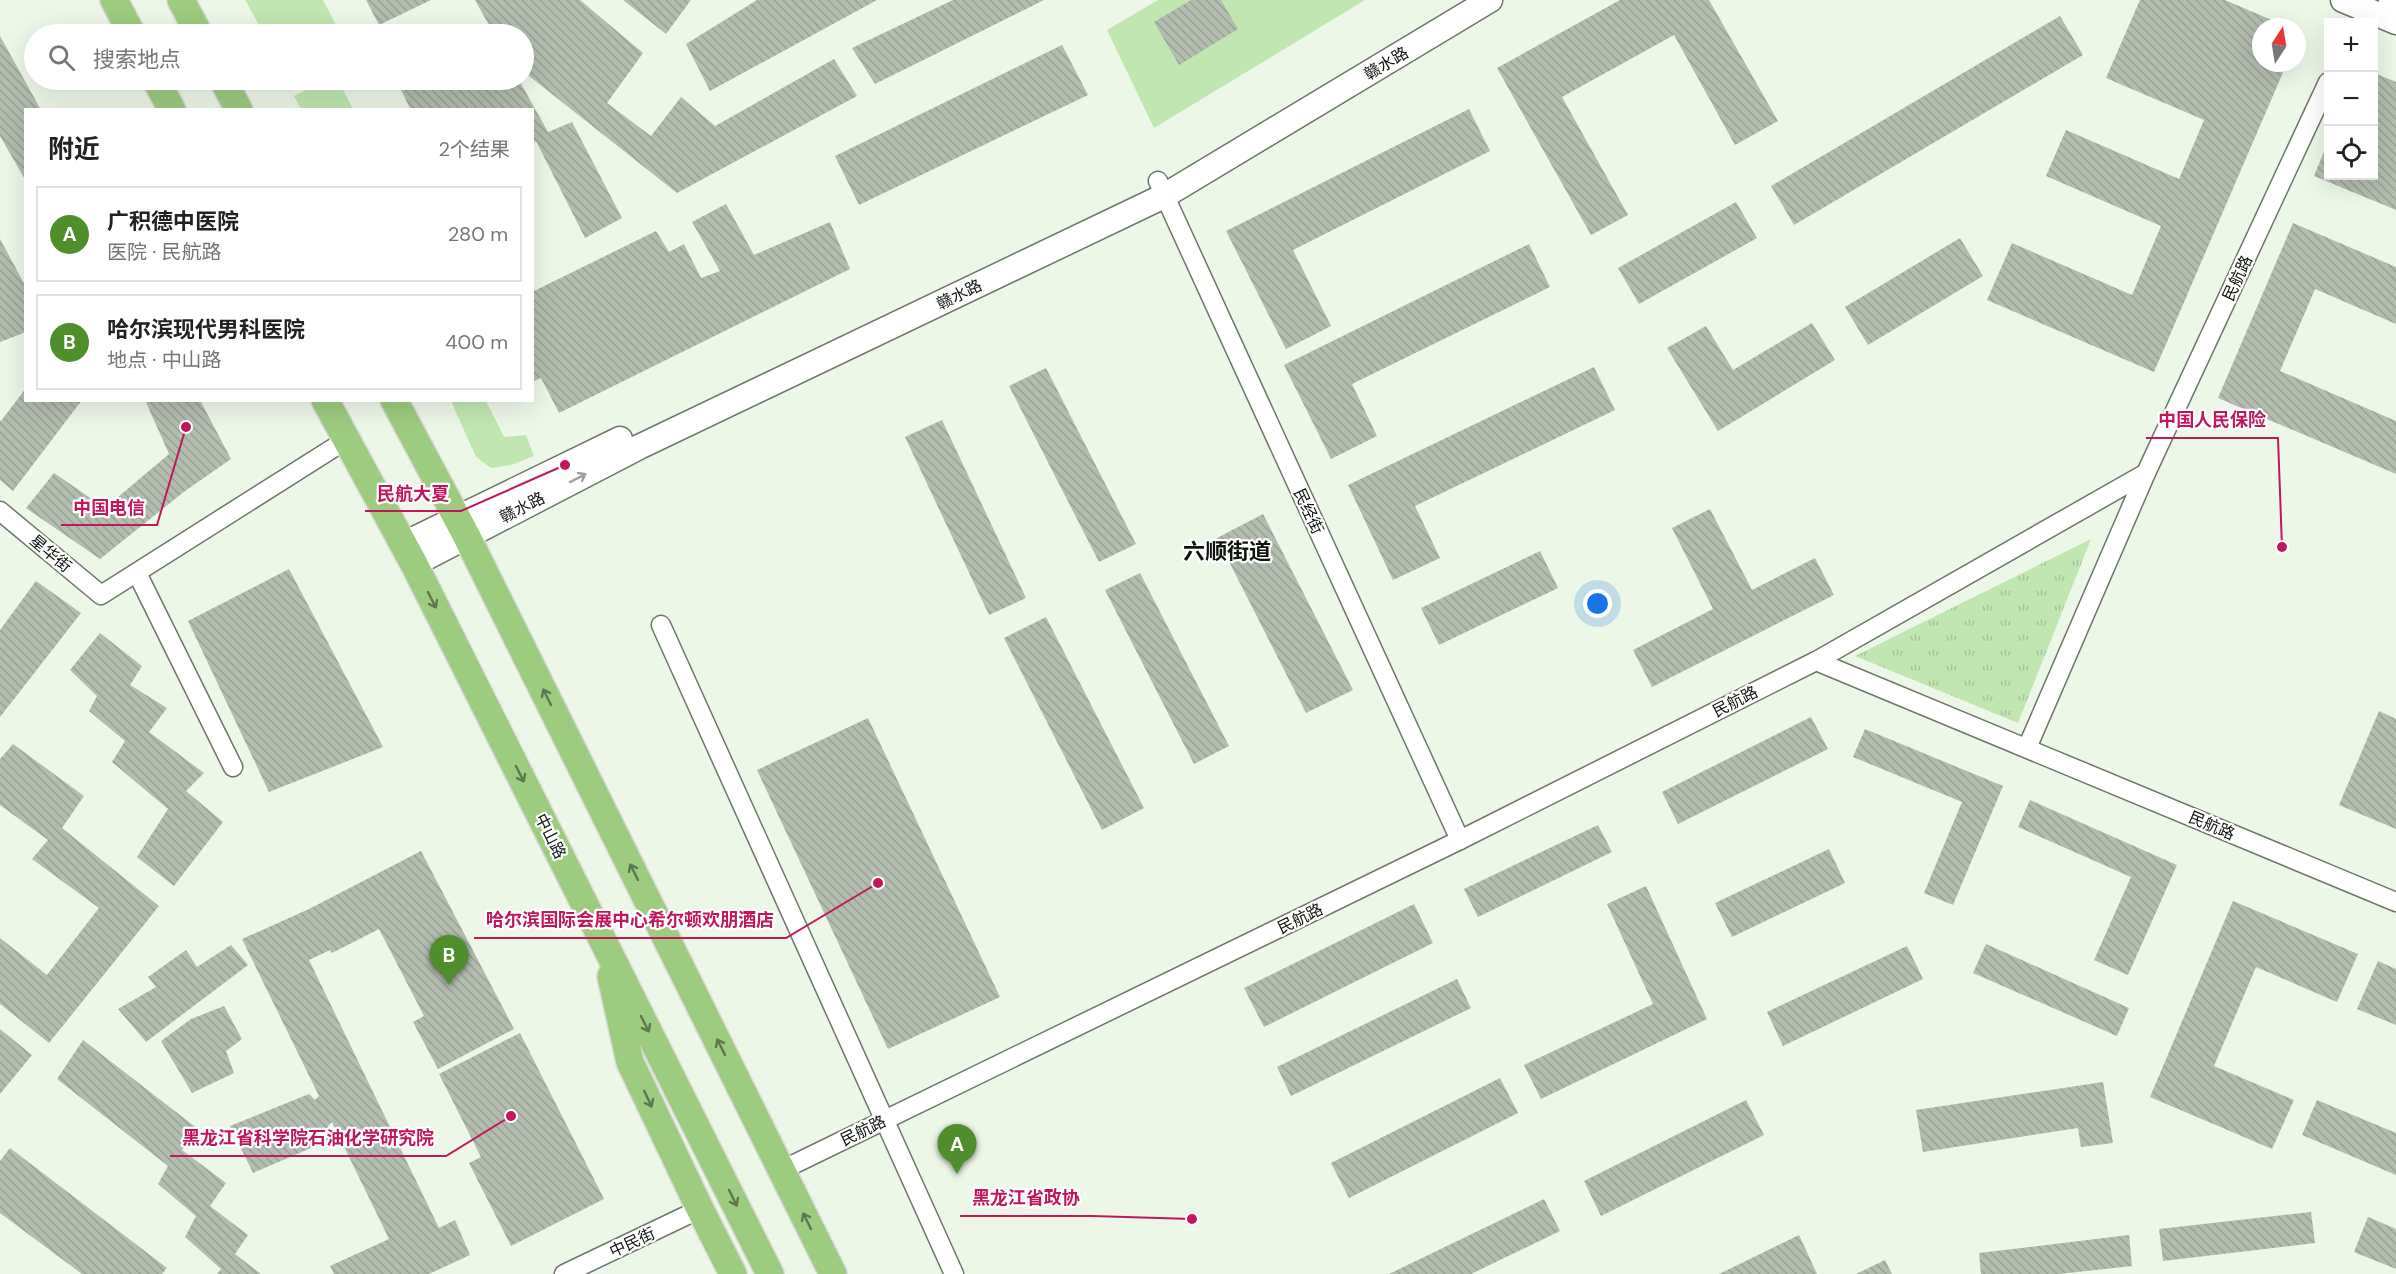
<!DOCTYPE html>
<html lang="zh">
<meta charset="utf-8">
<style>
body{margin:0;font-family:"DM Sans","Noto Sans SC",sans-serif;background:#f2f2f2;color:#222}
.controls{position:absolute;right:18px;top:18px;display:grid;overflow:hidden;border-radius:0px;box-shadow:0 6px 24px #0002}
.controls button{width:54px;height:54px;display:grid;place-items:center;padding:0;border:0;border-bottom:2px solid #e0e0e0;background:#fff;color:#222;font:30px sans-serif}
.compass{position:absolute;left:2252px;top:18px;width:54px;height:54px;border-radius:50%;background:#fff;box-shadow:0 6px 24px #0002;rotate:12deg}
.you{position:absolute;left:1598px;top:604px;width:21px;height:21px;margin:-15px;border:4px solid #fff;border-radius:50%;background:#1a73e8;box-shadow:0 0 0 9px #1a73e833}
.badge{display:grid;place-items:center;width:39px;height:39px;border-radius:50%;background:#4f8d2d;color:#fff;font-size:20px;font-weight:700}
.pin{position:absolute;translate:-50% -50px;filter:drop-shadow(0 2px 3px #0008)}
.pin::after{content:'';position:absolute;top:32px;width:21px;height:18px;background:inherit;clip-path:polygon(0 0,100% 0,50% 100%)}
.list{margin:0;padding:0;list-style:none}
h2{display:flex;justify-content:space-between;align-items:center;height:78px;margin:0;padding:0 24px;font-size:26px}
h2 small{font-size:20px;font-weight:400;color:#767676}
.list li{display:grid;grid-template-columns:39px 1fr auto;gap:18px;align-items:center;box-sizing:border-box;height:96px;margin:0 12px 12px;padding:0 12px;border:2px solid #e0e0e0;border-radius:0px}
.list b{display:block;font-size:22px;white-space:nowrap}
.list p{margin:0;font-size:20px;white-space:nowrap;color:#767676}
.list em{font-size:20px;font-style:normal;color:#767676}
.icon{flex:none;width:33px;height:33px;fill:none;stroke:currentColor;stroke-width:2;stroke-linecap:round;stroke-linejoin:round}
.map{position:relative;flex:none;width:2396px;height:1274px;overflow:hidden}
.search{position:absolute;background:#fff;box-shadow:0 6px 24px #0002;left:24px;top:24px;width:510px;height:66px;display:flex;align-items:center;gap:15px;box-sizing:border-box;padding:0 21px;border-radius:33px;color:#767676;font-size:22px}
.panel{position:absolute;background:#fff;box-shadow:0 6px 24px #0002;left:24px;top:108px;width:510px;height:294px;border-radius:0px}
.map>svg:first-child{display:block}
.grass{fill:#c1e6b2}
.park{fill:url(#park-tufts)}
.building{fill:url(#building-back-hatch)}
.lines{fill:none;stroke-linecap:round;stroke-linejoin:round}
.minor-casing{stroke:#6e776a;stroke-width:21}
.secondary-casing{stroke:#6e776a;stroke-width:27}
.primary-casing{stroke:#d9d9d8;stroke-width:30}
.minor{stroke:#fff;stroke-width:18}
.secondary{stroke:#fff;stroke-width:24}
.primary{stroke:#9dcb80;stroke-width:27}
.oneway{stroke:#9fa19f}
.oneway2{stroke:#5d784d}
.labels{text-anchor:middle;stroke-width:4.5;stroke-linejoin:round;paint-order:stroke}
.street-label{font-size:16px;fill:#0f130e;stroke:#fff}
.district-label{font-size:22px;font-weight:bold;fill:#0f130e;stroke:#fff}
.leader{fill:none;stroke:#c2185b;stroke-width:2}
.callout-dot{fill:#c2185b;stroke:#fff;stroke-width:2}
.callout-label{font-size:18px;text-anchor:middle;font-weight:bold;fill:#c2185b;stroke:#fff;stroke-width:4.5;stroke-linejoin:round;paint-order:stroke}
</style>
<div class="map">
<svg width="2396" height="1274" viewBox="0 0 2396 1274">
<defs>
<pattern id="park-tufts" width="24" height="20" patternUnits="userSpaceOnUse" patternTransform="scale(1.5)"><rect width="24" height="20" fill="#c1e6b2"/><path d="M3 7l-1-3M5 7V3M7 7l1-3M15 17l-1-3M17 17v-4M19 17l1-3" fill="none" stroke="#a5c498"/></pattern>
<pattern id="building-back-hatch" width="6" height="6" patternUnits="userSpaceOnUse" patternTransform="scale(1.5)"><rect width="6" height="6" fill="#b3bdaf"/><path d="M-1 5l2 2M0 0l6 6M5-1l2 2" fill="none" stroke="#99a295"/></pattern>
</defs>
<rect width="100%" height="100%" fill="#edf7e8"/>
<g class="grass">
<path d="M245,0H323L340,32L336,34H264Z"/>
<path d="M1158,0H1365L1154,128L1107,30Z"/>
<path d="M326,80H338L353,109H301L294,96Z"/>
<path d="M451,401H486L504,437L526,435L534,456L511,465L491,468L476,457Z"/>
</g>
<path class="park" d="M2091,539L2018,723L1855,656Z"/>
<g class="building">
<path d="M366,0H431L379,25Z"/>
<path d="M475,0H580L643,53L607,103L651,136L681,97L715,126L834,59L857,96L677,193L524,72V34H494Z"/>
<path d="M623,0H691L666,34Z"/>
<path d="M757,0H877L710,91L686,44Z"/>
<path d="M953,0H1044L875,84L852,48Z"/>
<path d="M1191,0H1221L1238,29L1179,65L1154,22Z"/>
<path d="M1620,0H1709L1778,121L1735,145L1674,35L1562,97L1628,215L1591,235L1497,68Z"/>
<path d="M2140,0H2225L2288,27H2261V63H2287L2154,372L1987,300L2012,243L2132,295L2161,226L2046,176L2066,130L2179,179L2204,120L2106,78Z"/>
<path d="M2060,16L2083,55L1794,225L1771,186Z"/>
<path d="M0,36L41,110H26V181L0,136Z"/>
<path d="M1062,45L1088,95L859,205L835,156Z"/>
<path d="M2374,73L2396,82V210L2314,176L2328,142V176H2374Z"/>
<path d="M396,80H452L456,86L471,80H519L548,132L572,122L622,218L585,238L536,141L532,143V110H411Z"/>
<path d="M1469,109L1490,151L1293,250L1331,326L1286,349L1226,231Z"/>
<path d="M1736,202L1757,238L1639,304L1618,268Z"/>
<path d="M726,204L754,255L830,222L850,269L559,413L541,378L532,382V292L656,231L669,252L684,244L701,278L720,271L692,222Z"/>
<path d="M2293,223L2396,267V324L2315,289L2280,371L2396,421V474L2218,398Z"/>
<path d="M1960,238L1983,276L1868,345L1845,307Z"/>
<path d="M0,239L26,287V332L0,342Z"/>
<path d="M1529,244L1550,287L1352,384L1377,436L1331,459L1284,365Z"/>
<path d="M1812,323L1835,360L1718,431L1667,348L1706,326L1733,370Z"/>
<path d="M1594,367L1615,410L1415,506L1440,558L1393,580L1348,485Z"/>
<path d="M1046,368L1136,544L1099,562L1009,386Z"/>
<path d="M26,388V400H82L13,491L0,480V420L1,421Z"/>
<path d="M145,400H200L231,459L185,491L100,559L26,508L54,473L105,508L169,454Z"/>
<path d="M942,420L1026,598L989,615L905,437Z"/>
<path d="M1710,509L1752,590L1815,558L1834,595L1652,687L1633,650L1713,609L1672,528Z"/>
<path d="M1263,514L1353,690L1306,713L1217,538Z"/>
<path d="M1540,551L1558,588L1439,645L1421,608Z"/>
<path d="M289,569L383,747L269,792L188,621Z"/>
<path d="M1140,573L1229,746L1194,764L1105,590Z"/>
<path d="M36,581L81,613L0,717V630Z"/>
<path d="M1046,617L1144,808L1102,830L1004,638Z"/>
<path d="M100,633L142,666L130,685L167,708L149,732L204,773L186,791L223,822L174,886L137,857L168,809L112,762L125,741L89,711L97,696L70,670Z"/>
<path d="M2379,711L2396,719V829L2339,805Z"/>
<path d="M1811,717L1828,749L1678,824L1662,792Z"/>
<path d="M868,718L1000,997L888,1049L757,770Z"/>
<path d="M1865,729L2003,786L1953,905L1924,893L1962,802L1853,757Z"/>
<path d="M13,744L84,796L62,828L159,906L49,1043L0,1004V938L47,975L99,908L32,859L48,840L0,805V759Z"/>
<path d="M2030,800L2177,865L2128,975L2094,960L2131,877L2018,827Z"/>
<path d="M1598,825L1612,852L1478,917L1464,889Z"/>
<path d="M1829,849L1845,883L1732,937L1715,903Z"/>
<path d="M421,851L514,1029L438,1069L413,1022L424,1016L379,929L332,953L330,950L309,960L439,1228L455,1220L470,1255L429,1274H334L330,1266L389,1239L332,1122L328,1126L332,1139L253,1173L230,1126L309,1094L315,1100L319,1096L242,939L309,909Z"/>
<path d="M1646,886L1707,1019L1541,1099L1524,1065L1653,1004L1607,904Z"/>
<path d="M2233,901L2358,954L2337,1002L2256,967L2214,1066L2294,1100L2272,1149L2150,1097Z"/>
<path d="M1414,904L1433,943L1264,1027L1244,988Z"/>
<path d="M1986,944L2129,1008L2117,1036L1973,973Z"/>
<path d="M231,945L248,965L146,1042L118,1009L156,987L148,977L186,950L197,967Z"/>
<path d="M1907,946L1923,979L1783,1046L1767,1012Z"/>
<path d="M2378,961L2396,969V1025L2357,1009Z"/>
<path d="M1457,979L1471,1008L1291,1096L1277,1067Z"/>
<path d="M224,1006L242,1039L226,1051L234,1073L192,1093L161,1041L191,1019Z"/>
<path d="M0,1029L32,1055L0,1094Z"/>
<path d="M520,1033L604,1199L511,1246L469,1163L481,1157L439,1074Z"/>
<path d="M83,1040L198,1129L182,1150L226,1183L210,1206L248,1235L235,1254L261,1274H217L221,1269L185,1237L196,1216L158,1184L168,1166L57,1079Z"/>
<path d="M1500,1078L1518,1113L1349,1198L1331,1163Z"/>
<path d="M2103,1082L2113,1143L2081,1147L2078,1128L1923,1152L1916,1110Z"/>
<path d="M1746,1100L1764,1135L1601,1216L1584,1181Z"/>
<path d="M2317,1100L2396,1133V1175L2302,1135Z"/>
<path d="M10,1148L167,1268L162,1274H82L0,1213V1161Z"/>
<path d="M1544,1199L1560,1231L1471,1274H1389Z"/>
<path d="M2311,1212L2315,1243L2163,1261L2159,1229Z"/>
<path d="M2368,1217L2396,1229V1269L2354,1252Z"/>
<path d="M1799,1235L1817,1274H1719Z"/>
<path d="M2129,1235L2132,1266L2059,1274H1981L1979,1253Z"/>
<path d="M1885,1260L1892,1274H1856Z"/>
</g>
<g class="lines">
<g class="minor-casing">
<g id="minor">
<path d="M1158,181L1460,840"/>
<path d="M0,511L101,595L346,440"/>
<path d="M137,573L233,767"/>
<path d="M661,625L954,1274"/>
<path d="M1816,661L2146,473"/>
<path d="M2027,748L2146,473L2328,82"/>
<path d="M782,1170L1460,840L1816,661L2396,902"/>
<path d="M564,1274L700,1209"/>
</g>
</g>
<g class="secondary-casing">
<g id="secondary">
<path d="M2343,0L2396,22"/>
<path d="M2391,0L2396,2"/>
<path d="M404,544L620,439"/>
<path d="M414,564L639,447L1164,196L1490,0"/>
</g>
</g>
<g class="primary-casing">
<g id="primary">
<path d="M114,0L132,34"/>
<path d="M181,0L199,34"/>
<path d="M156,80L172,110"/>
<path d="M223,80L239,110"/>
<path d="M325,400L414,564L770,1274"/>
<path d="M394,400L466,535L833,1274"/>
<path d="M611,976L630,1062L700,1209L733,1274"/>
</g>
</g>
<use href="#minor" class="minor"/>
<use href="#secondary" class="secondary"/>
<use href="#primary" class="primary"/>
</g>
<defs><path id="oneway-shaft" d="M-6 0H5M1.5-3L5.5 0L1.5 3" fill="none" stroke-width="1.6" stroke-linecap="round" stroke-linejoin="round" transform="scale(1.5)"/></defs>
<use class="oneway" href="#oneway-shaft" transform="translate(578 478) rotate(-27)"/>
<g class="oneway2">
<use href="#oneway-shaft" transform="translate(432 600) rotate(63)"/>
<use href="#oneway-shaft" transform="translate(547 697) rotate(-116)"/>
<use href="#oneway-shaft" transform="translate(520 774) rotate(63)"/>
<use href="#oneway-shaft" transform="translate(634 872) rotate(-116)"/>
<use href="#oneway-shaft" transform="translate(645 1024) rotate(63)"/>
<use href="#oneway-shaft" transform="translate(721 1047) rotate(-116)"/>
<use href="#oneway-shaft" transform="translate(648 1099) rotate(65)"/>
<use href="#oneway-shaft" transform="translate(733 1198) rotate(64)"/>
<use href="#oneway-shaft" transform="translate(807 1221) rotate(-116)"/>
</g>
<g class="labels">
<g class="street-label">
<text transform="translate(1386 63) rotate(-31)" y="6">赣水路</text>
<text transform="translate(2237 278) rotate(-65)" y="6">民航路</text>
<text transform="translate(959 294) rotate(-26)" y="6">赣水路</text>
<text transform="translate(522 507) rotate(-27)" y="6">赣水路</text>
<text transform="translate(1309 511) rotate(65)" y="6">民经街</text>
<text transform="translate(51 553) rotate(40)" y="6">星华街</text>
<text transform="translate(1735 701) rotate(-27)" y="6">民航路</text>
<text transform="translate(2212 825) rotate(23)" y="6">民航路</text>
<text transform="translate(551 836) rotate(63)" y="6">中山路</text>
<text transform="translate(1300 918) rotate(-26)" y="6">民航路</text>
<text transform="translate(863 1130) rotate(-26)" y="6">民航路</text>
<text transform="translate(632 1242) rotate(-25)" y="6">中民街</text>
</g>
<g class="district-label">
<text x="1227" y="559">六顺街道</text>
</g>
</g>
<path class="leader" d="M2282 547L2278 438H2146M565 465L461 511H365M186 427L157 525H61M878 883L786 938H474M511 1116L446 1156H170M1192 1219L1092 1216H960"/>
<g class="callout-dot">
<circle cx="2282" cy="547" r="6"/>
<circle cx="565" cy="465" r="6"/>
<circle cx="186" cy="427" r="6"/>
<circle cx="878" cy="883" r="6"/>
<circle cx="511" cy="1116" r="6"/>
<circle cx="1192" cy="1219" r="6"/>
</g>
<g class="callout-label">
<text x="2212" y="426">中国人民保险</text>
<text x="413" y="500">民航大夏</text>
<text x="109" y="514">中国电信</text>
<text x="630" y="926">哈尔滨国际会展中心希尔顿欢朋酒店</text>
<text x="308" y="1144">黑龙江省科学院石油化学研究院</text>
<text x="1026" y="1204">黑龙江省政协</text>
</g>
</svg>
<div class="controls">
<button>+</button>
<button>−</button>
<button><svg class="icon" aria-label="locate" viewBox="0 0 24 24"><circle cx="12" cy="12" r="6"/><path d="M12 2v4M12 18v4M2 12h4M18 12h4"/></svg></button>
</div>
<svg class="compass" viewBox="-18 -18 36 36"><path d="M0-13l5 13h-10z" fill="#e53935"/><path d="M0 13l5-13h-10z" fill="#767676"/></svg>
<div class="you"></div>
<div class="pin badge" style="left:957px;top:1174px">A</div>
<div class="pin badge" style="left:449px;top:985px">B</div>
<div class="search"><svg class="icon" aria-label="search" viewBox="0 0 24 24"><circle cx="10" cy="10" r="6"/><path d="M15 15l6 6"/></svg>搜索地点</div>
<section class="panel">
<h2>附近<small>2个结果</small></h2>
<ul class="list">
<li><span class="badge">A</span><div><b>广积德中医院</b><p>医院 · 民航路</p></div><em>280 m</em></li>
<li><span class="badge">B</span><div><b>哈尔滨现代男科医院</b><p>地点 · 中山路</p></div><em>400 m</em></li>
</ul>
</section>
</div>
